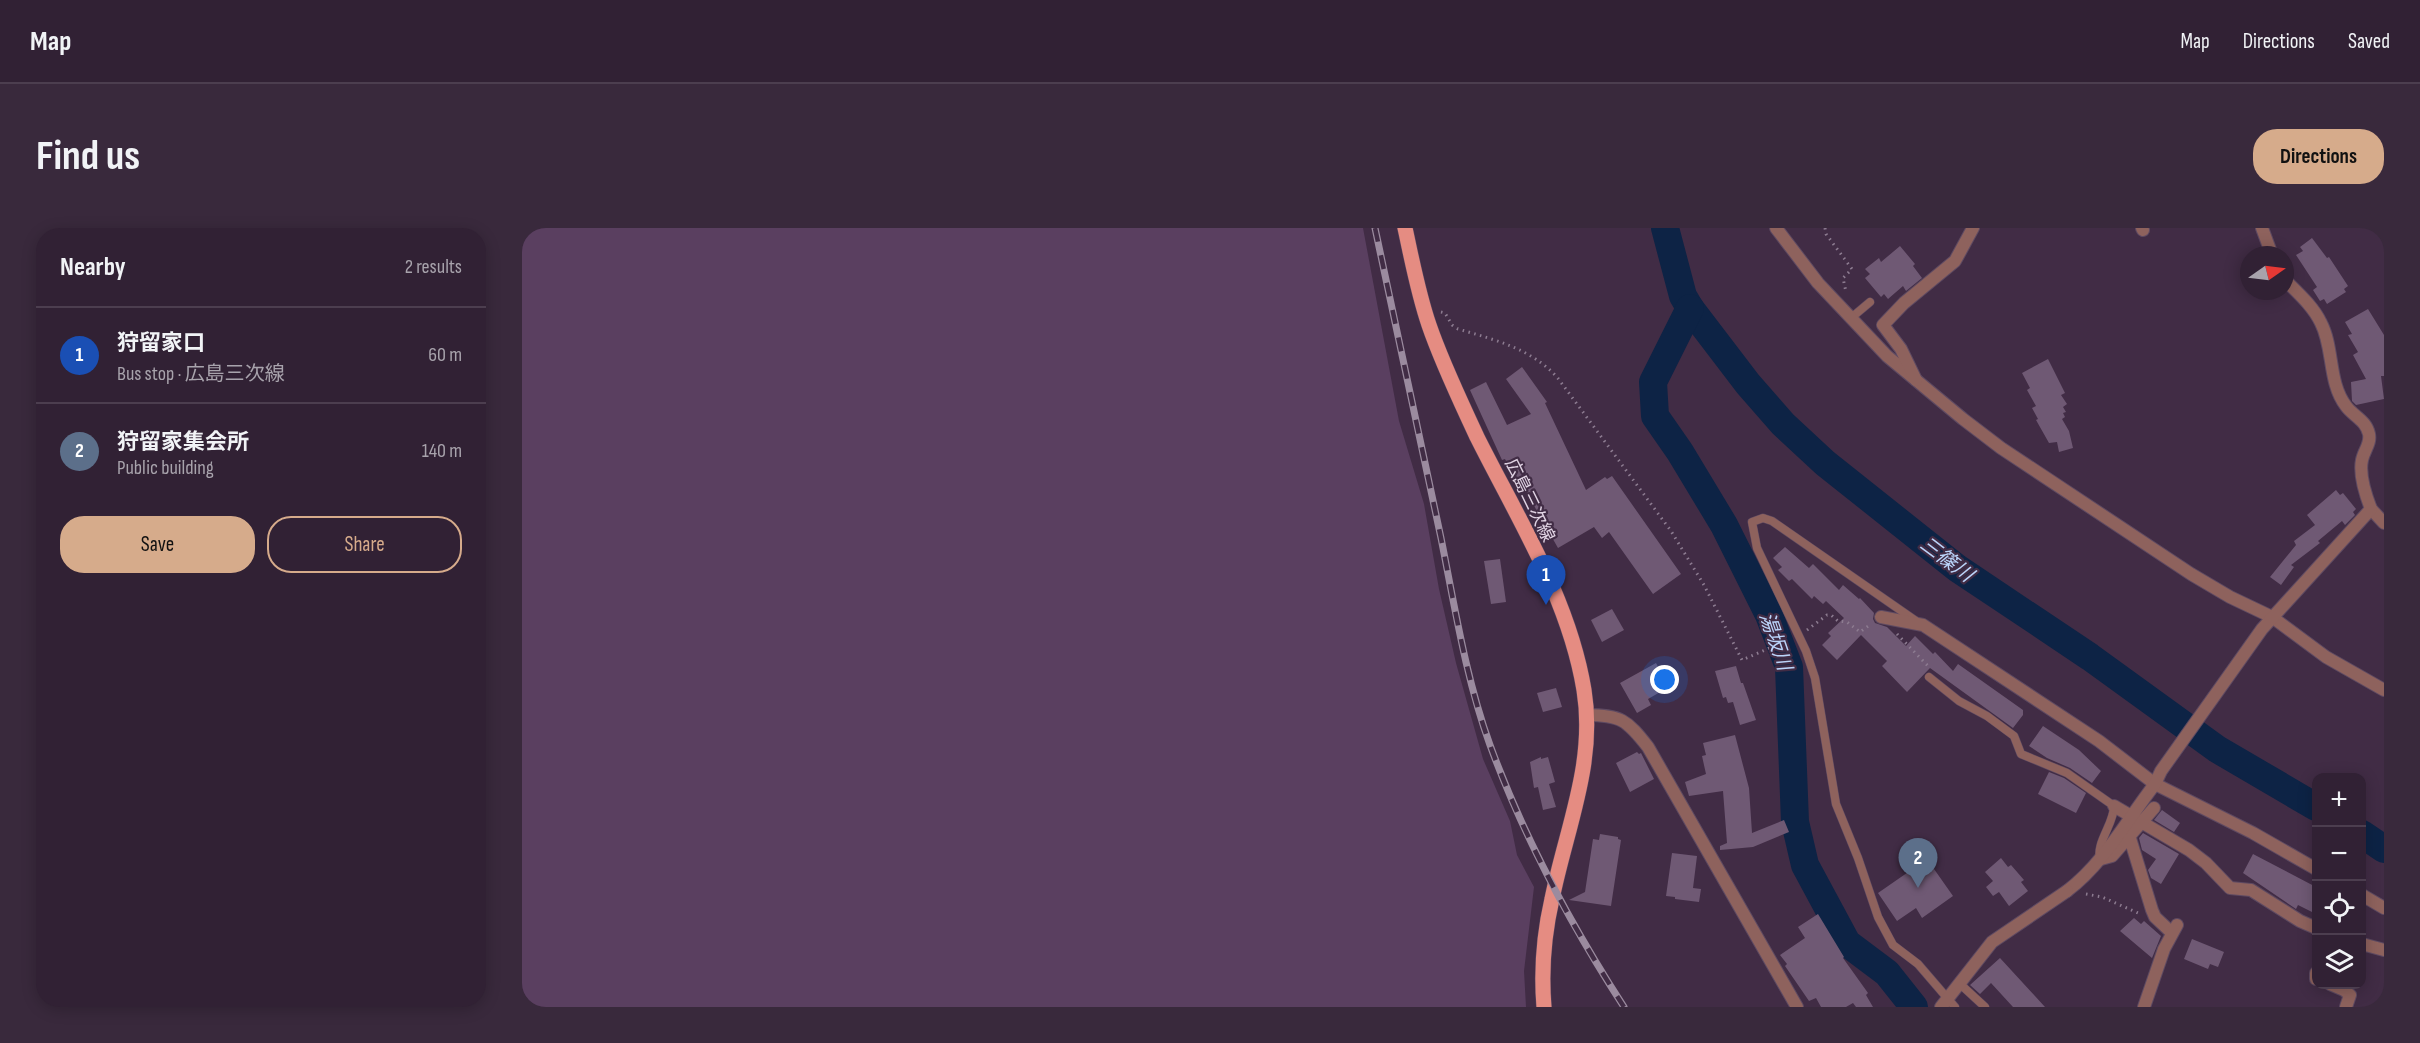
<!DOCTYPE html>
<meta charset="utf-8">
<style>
body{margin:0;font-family:"Sofia Sans Condensed","Noto Sans JP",sans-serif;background:#39293c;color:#f1f3f6}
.controls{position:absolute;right:18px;bottom:18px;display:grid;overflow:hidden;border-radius:12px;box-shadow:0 3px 15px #0003}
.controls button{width:54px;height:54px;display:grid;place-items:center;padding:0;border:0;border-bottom:2px solid #4c3e4f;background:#312134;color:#f1f3f6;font:30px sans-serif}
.compass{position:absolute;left:1718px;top:18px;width:54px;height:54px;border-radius:50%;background:#312134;box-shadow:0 3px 15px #0003;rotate:76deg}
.you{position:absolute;left:1143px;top:452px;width:21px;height:21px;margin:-15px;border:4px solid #fff;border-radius:50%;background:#1a73e8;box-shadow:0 0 0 9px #1a73e833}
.badge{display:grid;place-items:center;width:39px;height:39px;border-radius:50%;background:#d6ab8b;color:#fff;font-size:20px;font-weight:700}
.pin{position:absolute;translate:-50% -50px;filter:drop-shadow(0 2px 3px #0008)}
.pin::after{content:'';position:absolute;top:32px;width:21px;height:18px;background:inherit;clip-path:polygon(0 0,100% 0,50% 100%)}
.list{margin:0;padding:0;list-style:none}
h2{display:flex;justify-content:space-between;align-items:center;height:78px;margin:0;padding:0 24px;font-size:26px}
h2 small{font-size:20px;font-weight:400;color:#a8a3ac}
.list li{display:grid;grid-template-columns:39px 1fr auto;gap:18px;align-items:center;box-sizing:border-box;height:96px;padding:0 24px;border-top:2px solid #4c3e4f}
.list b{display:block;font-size:22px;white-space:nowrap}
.list p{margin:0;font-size:20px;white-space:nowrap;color:#a8a3ac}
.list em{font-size:20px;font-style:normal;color:#a8a3ac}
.actions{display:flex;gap:12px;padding:18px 24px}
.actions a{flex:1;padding:14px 0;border:2px solid #d6ab8b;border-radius:24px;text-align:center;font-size:21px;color:#d6ab8b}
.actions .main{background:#d6ab8b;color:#111}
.icon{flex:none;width:33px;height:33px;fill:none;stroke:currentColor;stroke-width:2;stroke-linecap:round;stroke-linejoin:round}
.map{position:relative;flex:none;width:1862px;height:779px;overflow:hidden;border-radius:24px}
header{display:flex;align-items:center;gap:36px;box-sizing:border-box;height:84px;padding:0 30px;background:#312134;border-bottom:2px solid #4c3e4f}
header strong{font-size:28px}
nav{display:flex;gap:33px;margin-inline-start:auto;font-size:21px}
.intro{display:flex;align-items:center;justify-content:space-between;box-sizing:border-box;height:144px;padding:0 36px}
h1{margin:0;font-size:42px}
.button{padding:15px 27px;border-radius:24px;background:#d6ab8b;color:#111;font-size:21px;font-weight:700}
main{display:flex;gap:36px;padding:0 36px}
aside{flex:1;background:#312134;border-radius:24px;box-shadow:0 3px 15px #0003}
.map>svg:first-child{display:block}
.green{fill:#5a3f60}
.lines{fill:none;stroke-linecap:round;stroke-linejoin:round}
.river{stroke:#0d2345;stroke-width:28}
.building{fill:#6f5974}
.service-casing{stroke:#5e4a62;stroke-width:9}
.minor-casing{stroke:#5e4a62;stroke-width:14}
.tertiary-casing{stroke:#5e4a62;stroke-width:14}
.primary-casing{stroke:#5e4a62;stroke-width:16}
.path{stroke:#8d7c91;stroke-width:3;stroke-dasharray:1.5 4.5;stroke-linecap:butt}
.service{stroke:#8e625d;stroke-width:8}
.minor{stroke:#8e625d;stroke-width:12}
.tertiary{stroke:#8e625d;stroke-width:12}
.primary{stroke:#e58c82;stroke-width:15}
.rail-casing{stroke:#9b8b9f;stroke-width:7}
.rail{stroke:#412c45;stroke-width:4.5;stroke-dasharray:14;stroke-linecap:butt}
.labels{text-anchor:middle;stroke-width:4.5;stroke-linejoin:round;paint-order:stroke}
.street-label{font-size:18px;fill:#e1d4e4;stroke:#412c45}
.water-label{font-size:20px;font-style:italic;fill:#bbd4fa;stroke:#412c45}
</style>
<header>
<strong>Map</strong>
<nav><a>Map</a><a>Directions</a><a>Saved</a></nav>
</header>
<div class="intro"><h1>Find us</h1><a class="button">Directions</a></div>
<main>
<aside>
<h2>Nearby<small>2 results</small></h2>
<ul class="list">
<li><span class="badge" style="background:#1a4fb4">1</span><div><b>狩留家口</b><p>Bus stop · 広島三次線</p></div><em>60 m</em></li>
<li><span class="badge" style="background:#5c6f8a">2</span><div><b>狩留家集会所</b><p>Public building</p></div><em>140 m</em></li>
</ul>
<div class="actions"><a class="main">Save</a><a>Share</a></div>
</aside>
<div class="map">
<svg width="1862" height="779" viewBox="0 0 1862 779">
<rect width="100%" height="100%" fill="#412c45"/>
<path class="green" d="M0,0H841L877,193L902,276L917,361L934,435L961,531L988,593L995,627L1012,659L1002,743L1004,779H0Z"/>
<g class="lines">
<g class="river">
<path d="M1143,0L1161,68L1168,80L1226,156L1261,196L1303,235L1435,340L1568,429L1695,521L1794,579"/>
<path d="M1168,80L1131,154L1133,188L1158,224L1202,297L1247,387L1267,439L1273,594L1283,637L1325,715L1365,745L1392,779"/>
<path d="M1840,606L1862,621"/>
</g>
</g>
<g class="building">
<path d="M1790,10L1805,30L1807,29L1826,58L1822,61L1824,64L1805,76L1802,71L1798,73L1791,62L1795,59L1774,27L1781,23L1778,19Z"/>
<path d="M1378,18L1393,36L1391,38L1400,50L1384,63L1381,58L1366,71L1362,66L1359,69L1343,50L1348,46L1343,41L1357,30L1359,34Z"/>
<path d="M1846,81L1862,107V148H1859L1862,171L1834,177L1830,173L1829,154L1844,151L1831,127L1836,124L1826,107L1830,106L1823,94Z"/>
<path d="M1526,131L1543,165L1539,167L1545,176L1541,179L1544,184L1541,185L1543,189L1540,191L1547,203L1551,220L1537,224L1535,214L1527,215L1514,192L1516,191L1510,180L1514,178L1505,162L1508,160L1500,145Z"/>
<path d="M1000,139L1025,174L1023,175L1064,262L1083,249L1085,251L1090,248L1159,346L1131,366L1087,304L1080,310L1072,299L1036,320L1002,260L998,254L995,256L983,231L980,232L948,162L964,154L985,197L1009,186L984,151Z"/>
<path d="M1814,262L1818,267L1821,265L1834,281L1831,284L1833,287L1823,297L1820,293L1796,313L1798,315L1769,337L1772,339L1759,357L1748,349L1774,317L1772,313L1793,297L1785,287Z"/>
<path d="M1263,319L1287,340L1291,336L1317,362L1321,357L1337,371L1338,370L1352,385L1351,391L1353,395L1365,399L1384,418L1393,408L1411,426L1413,424L1431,443L1436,436L1501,482V487L1491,500L1408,440L1385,464L1360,438L1365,433L1339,407L1315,432L1300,417L1309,408L1306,405L1322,390L1304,373L1301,376L1292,368L1290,371L1270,351L1267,353L1256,342L1260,339L1251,330Z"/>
<path d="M978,331L984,374L969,376L962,333Z"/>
<path d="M1090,381L1102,402L1080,414L1069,392Z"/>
<path d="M1134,435L1147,459L1126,471L1129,477L1115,485L1098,455Z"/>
<path d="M1214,438L1219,455H1221L1234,492L1218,497L1211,474L1206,475L1204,469L1201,470L1193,443Z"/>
<path d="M1034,460L1040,479L1021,484L1015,465Z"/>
<path d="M1521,498L1557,522L1579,543L1570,555L1548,540L1525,530L1507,518Z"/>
<path d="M1213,507L1227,560L1230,605L1262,592L1267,604L1231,619L1198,622V618L1205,615L1201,563L1167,568L1163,554L1184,546L1180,528L1184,527L1181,515Z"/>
<path d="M1115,524L1117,526L1119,525L1132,551L1108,564L1094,535Z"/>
<path d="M1019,529V531L1026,529L1033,554L1027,556L1034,579L1021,582L1016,559L1012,560L1008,534Z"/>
<path d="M1527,544L1542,550L1564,565L1554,585L1516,566Z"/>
<path d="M1640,582L1658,595L1652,604L1632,592Z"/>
<path d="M1621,605L1657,626L1639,656L1629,650L1626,642L1634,631L1620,622L1617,610Z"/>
<path d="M1078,606L1096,609V611L1099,612L1089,678L1047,672L1063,664L1071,611L1077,612Z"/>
<path d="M1150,625L1175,628L1171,660L1179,661L1177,674L1153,671V669L1144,668Z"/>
<path d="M1731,626L1794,659V686L1776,677L1774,681L1721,645Z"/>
<path d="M1479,630L1486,639L1489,637L1502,652L1499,654L1506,663L1487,678L1477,664L1471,668L1464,659L1471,653L1463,644Z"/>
<path d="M1405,631L1431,668L1400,690L1394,680L1375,693L1356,665Z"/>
<path d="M1296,686L1322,729L1321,730L1346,765L1344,767L1351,779H1334L1331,775L1324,779H1299L1294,770L1287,773L1263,738L1265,736L1258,727L1283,710L1276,699Z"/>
<path d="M1612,690L1619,696L1622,693L1639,708L1630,730L1598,703Z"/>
<path d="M1670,711L1702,724L1696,739L1688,736L1686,741L1662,731Z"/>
<path d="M1478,730L1523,779H1491L1469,755L1458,766L1448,757Z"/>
</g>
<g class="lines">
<g class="service-casing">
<g id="service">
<path d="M1329,90L1348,74"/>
<path d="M1394,393L1250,293L1241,290L1230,294L1235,320L1284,423L1293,450L1314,576L1336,630L1356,689L1371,717L1396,736L1433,779"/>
<path d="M1407,449L1437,473L1465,488L1492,508L1499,526L1545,545L1592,578C1592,596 1574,614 1578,631"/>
<path d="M1437,755L1463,779"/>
</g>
</g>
<g class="minor-casing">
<g id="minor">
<path d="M1254,0L1296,55L1365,128L1441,191L1479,220L1669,346L1708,369L1750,389L1804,429L1862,462"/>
<path d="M1620,0L1621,2"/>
<path d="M1740,0L1750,27"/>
<path d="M1394,152L1379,121L1361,97L1382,75L1433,33L1451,0"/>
<path d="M1849,281L1862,295"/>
<path d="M1359,389L1401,397L1577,513L1633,556L1731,605L1794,641"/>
<path d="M1064,487C1099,487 1105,492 1126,519L1275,779"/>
<path d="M1592,578L1667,622L1684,635L1708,660L1729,662L1778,693L1794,700"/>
<path d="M1607,607L1630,682L1633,689L1650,705"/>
<path d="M1579,631L1590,628L1632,580"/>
<path d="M1545,663C1582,635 1605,592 1633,556L1639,543L1740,401L1849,281C1844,268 1837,246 1840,232C1842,222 1849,216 1847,206C1844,192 1831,188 1824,178C1806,155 1812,120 1799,95C1791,78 1776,65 1763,52"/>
<path d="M1840,667L1862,680"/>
<path d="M1840,716L1862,722"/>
<path d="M1794,745V751"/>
<path d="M1808,756L1822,762L1828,767L1824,779"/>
<path d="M1622,779L1642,721L1655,697"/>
</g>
</g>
<g class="tertiary-casing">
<path id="tertiary" d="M1419,779L1470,714L1545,663"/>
</g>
<g class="primary-casing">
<path id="primary" d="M883,0C890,32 896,65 907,97C920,135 938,172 955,209C996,291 1047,371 1062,462C1074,535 1044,601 1030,671C1022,706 1019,743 1022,779"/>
</g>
<g class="path">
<path d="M1303,0L1304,6L1330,41L1321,50L1324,64"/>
<path d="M919,84L923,85L930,97L936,101C973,112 1008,120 1035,149L1149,303L1182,357L1220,432L1266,412"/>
<path d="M1285,402L1305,387H1309L1316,393L1325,394L1338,404L1349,396"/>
<path d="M1375,406L1406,438"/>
<path d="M1564,666L1580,669L1616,685"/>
</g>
<use href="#service" class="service"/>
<use href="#minor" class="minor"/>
<use href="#tertiary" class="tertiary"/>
<use href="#primary" class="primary"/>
<g class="rail-casing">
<path id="rail" d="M853,0C875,103 897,207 919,310C933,380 944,451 968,517C1002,610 1049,697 1102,779"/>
</g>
<use href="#rail" class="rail"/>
</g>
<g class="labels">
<g class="street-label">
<text transform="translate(1008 272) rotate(64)" y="6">広島三次線</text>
</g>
<g class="water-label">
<text transform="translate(1425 331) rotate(37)" y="7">三篠川</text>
<text transform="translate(1254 413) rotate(71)" y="7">湯坂川</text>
</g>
</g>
</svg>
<div class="controls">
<button>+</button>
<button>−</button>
<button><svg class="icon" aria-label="locate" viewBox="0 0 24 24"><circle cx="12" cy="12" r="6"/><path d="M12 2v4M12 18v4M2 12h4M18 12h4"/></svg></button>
<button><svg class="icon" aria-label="layers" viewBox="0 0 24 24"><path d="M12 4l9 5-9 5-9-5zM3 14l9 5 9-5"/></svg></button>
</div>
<svg class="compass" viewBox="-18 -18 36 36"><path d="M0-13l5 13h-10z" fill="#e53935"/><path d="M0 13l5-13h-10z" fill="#a8a3ac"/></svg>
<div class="you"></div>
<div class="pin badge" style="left:1024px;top:377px;background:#1a4fb4">1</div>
<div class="pin badge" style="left:1396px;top:660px;background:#5c6f8a">2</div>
</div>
</main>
